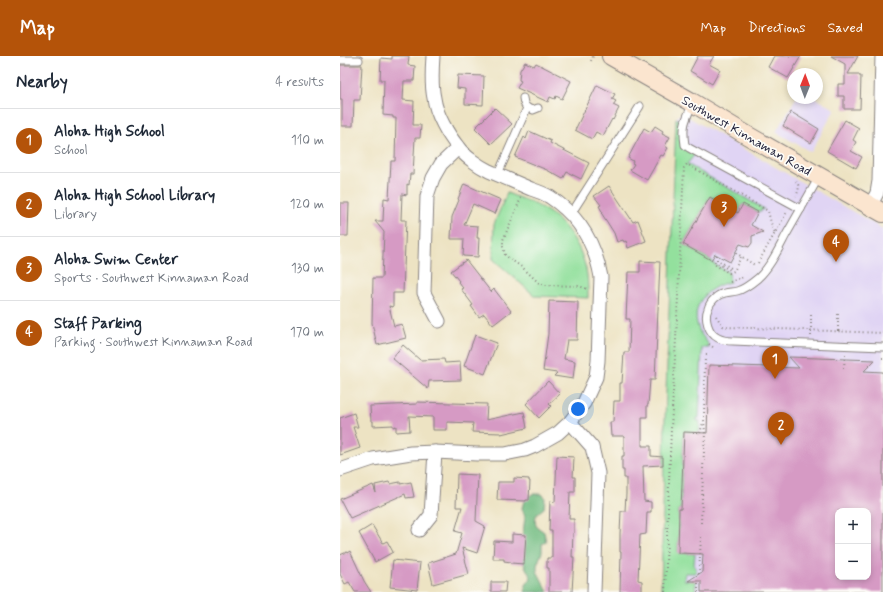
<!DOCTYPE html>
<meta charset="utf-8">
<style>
body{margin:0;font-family:Mynerve,sans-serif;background:#f2f2f3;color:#1f2937}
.controls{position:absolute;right:12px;bottom:12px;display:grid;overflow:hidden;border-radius:8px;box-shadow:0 2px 6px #0003}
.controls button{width:36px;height:36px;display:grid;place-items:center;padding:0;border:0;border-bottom:1px solid #e0e1e3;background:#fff;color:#1f2937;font:20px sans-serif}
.compass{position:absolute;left:447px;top:12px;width:36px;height:36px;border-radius:50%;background:#fff;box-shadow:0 2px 6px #0003;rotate:1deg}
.you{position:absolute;left:238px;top:353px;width:14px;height:14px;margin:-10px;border:3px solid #fff;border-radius:50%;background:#1a73e8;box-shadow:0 0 0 6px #1a73e833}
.badge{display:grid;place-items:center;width:26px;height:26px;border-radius:50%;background:#b45309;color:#fff;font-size:13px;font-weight:700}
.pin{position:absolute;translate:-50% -33px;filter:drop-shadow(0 1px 2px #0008)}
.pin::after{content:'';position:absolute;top:21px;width:14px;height:12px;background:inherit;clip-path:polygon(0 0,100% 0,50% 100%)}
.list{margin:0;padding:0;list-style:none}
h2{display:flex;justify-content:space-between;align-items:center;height:52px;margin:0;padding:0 16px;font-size:17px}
h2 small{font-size:13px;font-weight:400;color:#747a83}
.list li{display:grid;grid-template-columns:26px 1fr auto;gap:12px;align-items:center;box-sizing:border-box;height:64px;padding:0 16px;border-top:1px solid #e0e1e3}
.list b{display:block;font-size:15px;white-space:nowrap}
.list p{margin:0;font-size:13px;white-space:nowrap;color:#747a83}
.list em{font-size:13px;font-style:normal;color:#747a83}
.map{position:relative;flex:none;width:543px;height:536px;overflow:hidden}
header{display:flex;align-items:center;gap:24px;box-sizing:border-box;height:56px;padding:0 20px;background:#b45309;color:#fff}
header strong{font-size:19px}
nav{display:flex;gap:22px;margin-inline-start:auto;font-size:14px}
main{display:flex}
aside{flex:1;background:#fff}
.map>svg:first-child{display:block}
.built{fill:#e0d4f4;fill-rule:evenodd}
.green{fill:#93e09d;stroke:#5a816c}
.forest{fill:#76be84;stroke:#4c7060}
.building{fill:#d69ac4;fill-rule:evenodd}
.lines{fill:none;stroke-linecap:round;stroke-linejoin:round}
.lane-casing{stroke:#88827f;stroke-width:9}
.street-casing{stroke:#88827f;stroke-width:15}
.secondary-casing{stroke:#88827f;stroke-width:20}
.path{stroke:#88827f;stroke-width:2;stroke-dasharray:1 3;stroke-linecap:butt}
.lane{stroke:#fff;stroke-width:7}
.street{stroke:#fff;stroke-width:13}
.secondary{stroke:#fbe5cf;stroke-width:18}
.labels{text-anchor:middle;stroke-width:3.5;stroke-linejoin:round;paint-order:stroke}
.street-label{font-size:13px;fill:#22223b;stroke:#fdfcf7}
</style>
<header>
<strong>Map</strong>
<nav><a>Map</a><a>Directions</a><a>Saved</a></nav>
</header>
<main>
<aside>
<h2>Nearby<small>4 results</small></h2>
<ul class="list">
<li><span class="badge">1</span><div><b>Aloha High School</b><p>School</p></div><em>110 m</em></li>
<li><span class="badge">2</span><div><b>Aloha High School Library</b><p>Library</p></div><em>120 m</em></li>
<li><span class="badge">3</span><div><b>Aloha Swim Center</b><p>Sports · Southwest Kinnaman Road</p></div><em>130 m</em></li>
<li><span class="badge">4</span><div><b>Staff Parking</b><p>Parking · Southwest Kinnaman Road</p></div><em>170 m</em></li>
</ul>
</aside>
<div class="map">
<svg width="543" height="536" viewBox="0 0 543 536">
<rect width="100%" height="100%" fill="#fdfcf7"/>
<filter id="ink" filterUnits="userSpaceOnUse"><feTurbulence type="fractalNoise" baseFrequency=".025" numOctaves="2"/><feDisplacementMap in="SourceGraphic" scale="8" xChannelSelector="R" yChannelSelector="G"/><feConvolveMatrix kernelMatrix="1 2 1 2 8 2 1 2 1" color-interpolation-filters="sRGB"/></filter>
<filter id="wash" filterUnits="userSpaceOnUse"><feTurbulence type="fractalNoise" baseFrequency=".012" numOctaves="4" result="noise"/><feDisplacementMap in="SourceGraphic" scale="16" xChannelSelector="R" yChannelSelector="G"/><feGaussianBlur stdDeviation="0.9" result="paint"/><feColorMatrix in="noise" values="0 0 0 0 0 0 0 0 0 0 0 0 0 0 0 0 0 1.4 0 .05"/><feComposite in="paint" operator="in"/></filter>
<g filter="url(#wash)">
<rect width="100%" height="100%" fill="#ede3c3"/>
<g class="built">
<path d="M456,42H475L495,53L471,96L436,76Z"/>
<path d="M341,57L543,173V536H321L325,364L336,66V62ZM498,455H528V521H498Z"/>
</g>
<g class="green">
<path d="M336,62L344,67L345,89L357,96L347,108L424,153L418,156L403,148L398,157L370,141L343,188L371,204L374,208L389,217L390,226C366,231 348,251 360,276C363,282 369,286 369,292H362L359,362H357V365H360L359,377L344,376L341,453H339L338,497L355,498L354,509L356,512V517H345L344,524L356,525L355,536H321L325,364Z"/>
<path d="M167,137C179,142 192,146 204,153C224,165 239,186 245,209C248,220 248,231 248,242L195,240L153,203L154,168Z"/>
</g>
<path class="forest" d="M192,438H202L205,442L204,452C196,458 194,460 196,470L204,476L206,486L202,488V496L197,509V515L208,536H185L186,529L191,522L184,508L181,492L185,461L182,452L184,445Z"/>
<g id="blocks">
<g class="building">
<path d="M52,0H69L68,9L75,10L74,25H64L63,44L74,45L73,69H81L80,82H75L73,118H70L69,129L67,128V139L62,138L61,164H66L63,237H53V251L49,250L54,270L62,268L66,282L37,289L32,267L33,222H42L44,176L35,165H43L44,142L49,143L51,105H55L56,62H53V60L43,59L44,24H40L41,2L52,3Z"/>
<path d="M358,0H374L369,8L380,14L372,28L350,15Z"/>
<path d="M434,0H461L448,22L428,11Z"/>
<path d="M491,0H518L508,18H519V20H521L520,53H504V40H498V28H505V8Z"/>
<path d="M185,6L194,10L196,7L231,25L222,43L216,40L215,43L210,41L208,46L177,32L181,25L179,24L180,14Z"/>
<path d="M0,9H22L20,44H14L13,70H2V43H0Z"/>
<path d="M118,19L144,20L143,49L125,48V33L117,32Z"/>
<path d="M257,29L275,38L272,43L276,45L273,49L279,52L273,64L272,63L263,80L256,76L252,83L235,74Z"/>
<path d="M155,52L172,68L151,88L135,72Z"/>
<path d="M451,56L479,73L471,87L443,70Z"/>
<path d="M505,64L519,72L513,84L516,86L511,95L522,101L516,112L487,95Z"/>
<path d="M315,70L323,75L322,77L330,81L325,90L328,92L323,100L321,99L307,124L290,114L294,108L292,107L293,105L288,102L304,72L311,76Z"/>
<path d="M189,75L211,85L210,87L249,107L241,123L227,116L223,123L207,114L175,101L184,81L186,83Z"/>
<path d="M124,128L161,144L155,158L133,148L124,169L138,170L137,182H139L138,201L123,200L124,183H111L112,161L119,144L118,143Z"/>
<path d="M269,130L293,166L298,164L306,185L288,192L286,185L284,186L283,184L277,186L274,177L262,158L263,157L259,150L261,149L254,140Z"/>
<path d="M370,141L398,157L403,148L418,156L411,169L423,176L412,180V187L409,191L400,188L390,206L375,198L371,204L343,188Z"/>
<path d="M0,147H9L8,180H0Z"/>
<path d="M126,204L151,236L154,233L171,255L153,269L144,258L139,261L131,250L133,249L121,233L123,232L118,226L119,225L111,215Z"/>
<path d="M300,205L320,206L315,324H310L308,349H307V361H302V390H311V400L323,401V409L303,410L304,445L311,446V456H307L306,478L300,479L298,524L302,525V536H280L281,496H280V478L281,455H285L286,438V422H284V414H282V400H284V380H271L270,366H273L274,345H280V327H282L284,296H289L290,263H286L288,216H300Z"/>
<path d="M209,245L238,246L237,284H227L224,303L235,305L233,323L214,320L217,317L203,315L208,278Z"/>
<path d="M135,279L157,287L145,318L124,310Z"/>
<path d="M63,289L80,304L104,303L105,307L120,306L121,324L89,325L88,333L52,302Z"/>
<path d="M449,301L535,304L524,315L543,316V536H361V525H348L362,516L363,498L338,497L339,453H341L344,376L367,377L369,309L459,312ZM498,455H528V521H498Z"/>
<path d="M208,325L220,338L209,348L211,350L199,362L186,348Z"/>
<path d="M77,346L147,348L146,364L184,356L187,372L161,378V377L132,376L133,367L107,366V374H93V361L69,360L70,375L56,376V370L53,371V369L33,370V365H31L30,350L77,348Z"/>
<path d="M14,357L18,371H13L20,392L0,399V362Z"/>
<path d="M217,400L234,401L233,421H235V436H230L229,463H234V477H233L232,501H234L232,536H209V512H207V502H212V475H209L210,445L215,446Z"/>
<path d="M117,418L138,419L136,465L145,470L137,497L122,492L129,518L93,528L88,507L116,498L122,477L115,475L122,451H116Z"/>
<path d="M174,422L189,423V425H190L189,444H186V445L157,444L158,426H174Z"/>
<path d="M49,426L50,428L60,426V428L71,426L74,441L66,442L65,438L10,462L0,443L33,429L36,437L35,429Z"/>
<path d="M32,469L43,487L47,485L53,496L35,506L19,477Z"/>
<path d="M172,478L186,479L184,508L171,507V506L164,505V503H153L154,485L172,486Z"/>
<path d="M10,495L24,525L31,536H15L9,526L5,528L0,518V499L7,496V497Z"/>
<path d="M53,504L80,507L77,534L50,531Z"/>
<path d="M151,526H166L165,536H151Z"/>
</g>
</g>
</g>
<g filter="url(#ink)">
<use href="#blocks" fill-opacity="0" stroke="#88827f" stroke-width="1"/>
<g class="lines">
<g class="lane-casing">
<g id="lane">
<path d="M0,4H19"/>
<path d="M183,42C184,50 186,52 193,54L198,52"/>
<path d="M353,47C345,65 342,69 345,89L349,92L461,153"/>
<path d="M158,118L187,52"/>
<path d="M479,121C468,140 457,160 446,179C438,194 430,211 418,222C412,227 405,233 397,235C393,236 389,236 385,237C378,238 370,245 368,253C364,262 368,277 378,282C382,284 388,285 393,285L543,291"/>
<path d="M231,158L300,50"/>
</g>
</g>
<g class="street-casing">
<g id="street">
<path d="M530,150L537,137L539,125L542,0"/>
<path d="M99,265L84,237L87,140L93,122L101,108L118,92"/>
<path d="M230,366L252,391L258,417L254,536"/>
<path d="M0,414L33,403L71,397L95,396L137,398H165L185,394L195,390L218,377L230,366L244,347L256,321L258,305L261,221C255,187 239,160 210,141C205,138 197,135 191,133C177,127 163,121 149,115C139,110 124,100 118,91C108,79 96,58 94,42C91,29 92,14 93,0"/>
<path d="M79,474L91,459L95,396"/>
</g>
</g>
<g class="secondary-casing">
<path id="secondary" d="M271,0L350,45L405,78L543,157"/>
</g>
<g class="path">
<path d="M251,5L253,0"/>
<path d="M456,125C460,130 459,134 456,140"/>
<path d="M181,142L163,184V191L165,199L170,203L183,212L199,227L205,229L238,230L248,233"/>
<path d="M396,197L416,210"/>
<path d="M377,199V204L391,212L390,214L375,206L374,208L389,217L394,215L401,201"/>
<path d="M418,207L435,177"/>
<path d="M390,226L403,221"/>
<path d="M376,260L383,270L387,271L543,277"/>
<path d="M498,275V258"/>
<path d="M471,280V257"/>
<path d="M369,288L374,292"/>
<path d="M542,302H543"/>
<path d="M504,312L505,298"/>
<path d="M360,377L363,367"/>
<path d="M363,413L365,378L364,364L365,298H369"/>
<path d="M361,467L363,418"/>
<path d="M359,518L361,481"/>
<path d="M325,536L331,373L336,283L344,112L347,108L428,155L431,167L435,177L447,156"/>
<path d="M358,536V525"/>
</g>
<use href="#lane" class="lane"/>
<use href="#street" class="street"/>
<use href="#secondary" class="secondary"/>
</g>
</g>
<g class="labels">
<g class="street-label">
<text transform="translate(407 79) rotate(30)" y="5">Southwest Kinnaman Road</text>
</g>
</g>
</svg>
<div class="controls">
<button>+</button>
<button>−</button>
</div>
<svg class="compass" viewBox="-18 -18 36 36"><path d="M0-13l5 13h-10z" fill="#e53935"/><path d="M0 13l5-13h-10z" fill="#747a83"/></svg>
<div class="you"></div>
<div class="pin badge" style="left:435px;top:323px">1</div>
<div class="pin badge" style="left:441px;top:389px">2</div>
<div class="pin badge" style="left:384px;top:171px">3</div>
<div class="pin badge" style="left:496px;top:206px">4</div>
</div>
</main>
